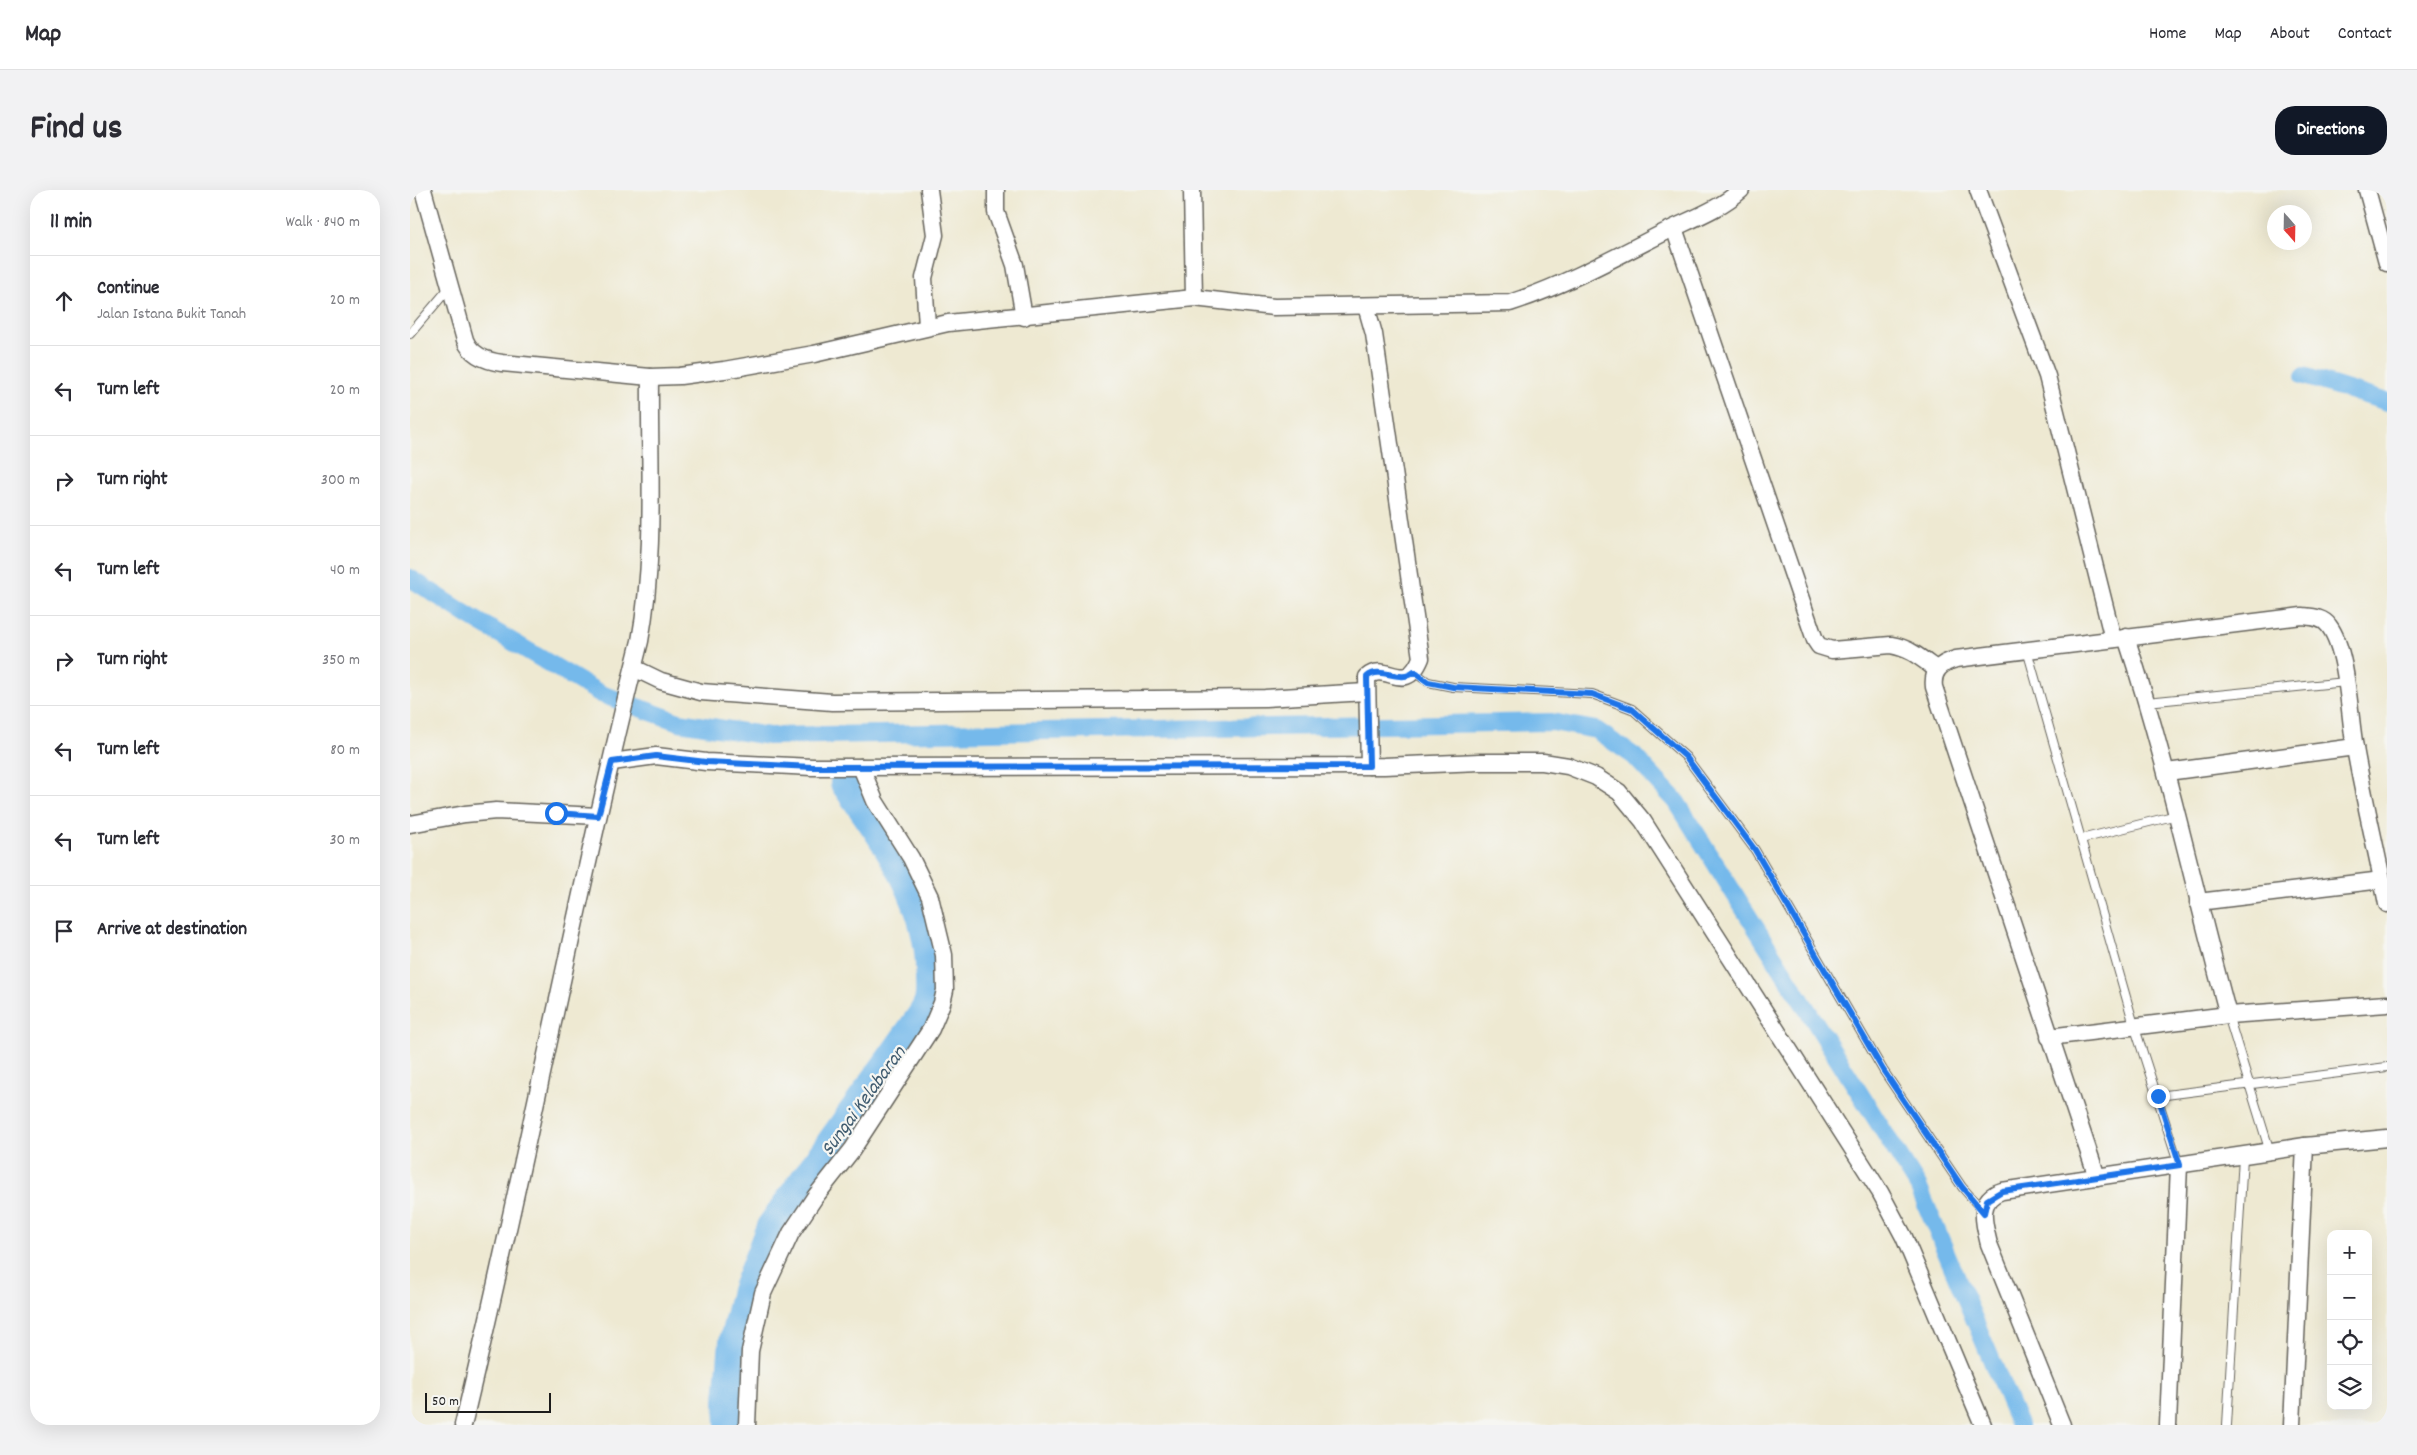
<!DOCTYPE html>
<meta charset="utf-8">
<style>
body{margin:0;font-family:Dekko,sans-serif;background:#f2f2f3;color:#2b2b33}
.controls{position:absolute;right:15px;bottom:15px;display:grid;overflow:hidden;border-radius:10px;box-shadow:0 5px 20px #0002}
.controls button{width:45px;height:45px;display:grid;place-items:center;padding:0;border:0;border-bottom:1px solid #e1e1e2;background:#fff;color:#2b2b33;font:25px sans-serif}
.compass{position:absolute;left:1857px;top:15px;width:45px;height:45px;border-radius:50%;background:#fff;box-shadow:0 5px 20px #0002;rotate:160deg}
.scale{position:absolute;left:15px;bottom:12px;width:126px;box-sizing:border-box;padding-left:5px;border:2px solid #1c1c1c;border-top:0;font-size:14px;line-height:18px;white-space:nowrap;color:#1c1c1c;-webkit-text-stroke:4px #f6f6f2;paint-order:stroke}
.stop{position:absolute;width:15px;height:15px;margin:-11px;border:4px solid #1a73e8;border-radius:50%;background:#fff}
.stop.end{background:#1a73e8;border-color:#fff;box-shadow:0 1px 5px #0008}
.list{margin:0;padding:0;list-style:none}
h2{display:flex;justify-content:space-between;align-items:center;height:65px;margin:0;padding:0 20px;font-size:21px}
h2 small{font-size:16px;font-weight:400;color:#7c7c81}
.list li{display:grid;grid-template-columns:32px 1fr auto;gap:15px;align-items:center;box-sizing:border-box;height:90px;padding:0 20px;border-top:1px solid #e1e1e2}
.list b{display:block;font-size:19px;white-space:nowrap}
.list p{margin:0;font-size:16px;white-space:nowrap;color:#7c7c81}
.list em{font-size:16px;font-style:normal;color:#7c7c81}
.icon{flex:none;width:28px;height:28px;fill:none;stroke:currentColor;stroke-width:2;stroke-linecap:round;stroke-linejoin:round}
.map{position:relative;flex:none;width:1977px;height:1235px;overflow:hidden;border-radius:20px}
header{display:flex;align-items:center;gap:30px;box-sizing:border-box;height:70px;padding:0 25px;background:#fff;border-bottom:1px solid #e1e1e2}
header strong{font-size:24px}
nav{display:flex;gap:28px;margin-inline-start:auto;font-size:18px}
.intro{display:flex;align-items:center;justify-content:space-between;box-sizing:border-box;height:120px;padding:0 30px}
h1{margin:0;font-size:35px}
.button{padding:12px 22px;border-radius:20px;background:#111827;color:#fff;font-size:18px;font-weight:700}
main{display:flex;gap:30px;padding:0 30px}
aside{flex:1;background:#fff;border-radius:20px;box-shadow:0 5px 20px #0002}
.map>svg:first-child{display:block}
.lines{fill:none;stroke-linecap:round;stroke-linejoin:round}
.canal{stroke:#74b9eb;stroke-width:18}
.river{stroke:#74b9eb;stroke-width:30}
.lane-casing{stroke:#66645c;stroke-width:10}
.street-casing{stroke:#66645c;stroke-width:19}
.lane{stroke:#fff;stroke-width:8}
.street{stroke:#fff;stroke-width:16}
.route{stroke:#1a73e8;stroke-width:6}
.labels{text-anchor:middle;stroke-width:4.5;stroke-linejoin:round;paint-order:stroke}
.water-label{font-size:20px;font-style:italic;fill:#3f5b6f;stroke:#f6f6f2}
</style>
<header>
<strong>Map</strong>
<nav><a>Home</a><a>Map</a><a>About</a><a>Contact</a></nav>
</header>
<div class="intro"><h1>Find us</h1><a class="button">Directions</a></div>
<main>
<aside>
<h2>11 min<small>Walk · 840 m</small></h2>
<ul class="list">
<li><svg class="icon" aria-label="ahead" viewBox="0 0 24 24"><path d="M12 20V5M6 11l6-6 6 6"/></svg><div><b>Continue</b><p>Jalan Istana Bukit Tanah</p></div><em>20 m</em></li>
<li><svg class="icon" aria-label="left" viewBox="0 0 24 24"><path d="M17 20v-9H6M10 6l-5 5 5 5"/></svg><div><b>Turn left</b></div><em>20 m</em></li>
<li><svg class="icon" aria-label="right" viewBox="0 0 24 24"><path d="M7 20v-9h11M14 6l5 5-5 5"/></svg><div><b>Turn right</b></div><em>300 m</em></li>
<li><svg class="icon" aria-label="left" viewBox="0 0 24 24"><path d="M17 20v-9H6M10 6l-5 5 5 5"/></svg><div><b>Turn left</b></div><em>40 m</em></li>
<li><svg class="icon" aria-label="right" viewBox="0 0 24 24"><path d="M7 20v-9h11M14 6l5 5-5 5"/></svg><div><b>Turn right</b></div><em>350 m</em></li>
<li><svg class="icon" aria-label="left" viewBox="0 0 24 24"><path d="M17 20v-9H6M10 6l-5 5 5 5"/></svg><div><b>Turn left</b></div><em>80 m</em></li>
<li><svg class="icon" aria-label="left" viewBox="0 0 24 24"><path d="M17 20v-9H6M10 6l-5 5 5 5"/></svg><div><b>Turn left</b></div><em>30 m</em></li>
<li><svg class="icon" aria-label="arrive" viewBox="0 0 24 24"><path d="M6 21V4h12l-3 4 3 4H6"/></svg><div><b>Arrive at destination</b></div></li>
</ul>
</aside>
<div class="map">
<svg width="1977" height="1235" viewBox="0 0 1977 1235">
<rect width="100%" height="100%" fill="#f6f6f2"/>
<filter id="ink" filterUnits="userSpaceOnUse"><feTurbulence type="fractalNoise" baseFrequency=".02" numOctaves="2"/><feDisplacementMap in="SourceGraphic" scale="10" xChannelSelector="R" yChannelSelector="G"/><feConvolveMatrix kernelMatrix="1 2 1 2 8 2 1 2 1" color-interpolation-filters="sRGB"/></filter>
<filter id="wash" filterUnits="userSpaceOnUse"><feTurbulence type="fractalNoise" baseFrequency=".0096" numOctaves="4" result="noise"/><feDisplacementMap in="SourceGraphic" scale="20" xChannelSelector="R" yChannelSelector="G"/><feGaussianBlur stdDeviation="1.12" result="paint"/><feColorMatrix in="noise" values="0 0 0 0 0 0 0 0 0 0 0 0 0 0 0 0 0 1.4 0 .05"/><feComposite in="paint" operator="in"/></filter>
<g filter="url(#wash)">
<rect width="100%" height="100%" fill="#eee9d2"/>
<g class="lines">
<g class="canal">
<path d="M1894,186L1977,212"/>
<path d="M0,388L59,426L191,504L269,532L359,546L1142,532L1186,540L1224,566L1266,611L1508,996L1609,1235"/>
</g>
<path class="river" d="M320,1235L319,1210L324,1151L336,1101L361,1037L508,831C512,825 517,818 519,811C521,804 520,795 520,788C523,714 476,651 435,593"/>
</g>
</g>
<g filter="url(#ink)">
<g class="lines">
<g class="lane-casing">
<g id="lane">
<path d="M0,144L39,98"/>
<path d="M1617,460L1724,835L1769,975"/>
<path d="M1004,482L1018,492L1043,497L1182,504L1222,519L1276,567L1345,660L1473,880L1552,997L1573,1021"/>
<path d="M1737,512L1936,492"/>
<path d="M1671,649L1767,625"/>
<path d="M1818,825L1860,962"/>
<path d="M1748,906L1977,877"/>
<path d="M1817,1235L1833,967"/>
</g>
</g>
<g class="street-casing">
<g id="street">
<path d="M13,0L55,150C61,165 77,171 92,173L240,187"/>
<path d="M586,0V22L605,75L614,127"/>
<path d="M782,0L784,108"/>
<path d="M1568,0L1637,186L1703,449"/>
<path d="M1957,0L1977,73"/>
<path d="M1264,38L1405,450L1409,456L1422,460L1481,455C1500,458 1512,469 1527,480"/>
<path d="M956,116L964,144L1011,468C995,507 976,470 957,487L959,576"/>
<path d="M517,136L514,88L525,45L519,0"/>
<path d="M1716,447C1757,571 1784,699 1818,825"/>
<path d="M224,478L251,491L291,502L422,512L855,508L956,502"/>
<path d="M202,572L246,566L296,572L402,577L974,576L1070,572H1133L1158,576L1186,587L1209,602L1233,631L1470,1002L1494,1047L1573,1235"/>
<path d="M1757,582L1945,557"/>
<path d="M0,634L55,624L86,621L188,626"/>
<path d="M1788,712L1972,690"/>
<path d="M1639,847L1818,825L1977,814"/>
<path d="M1687,987L1524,497C1522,481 1531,473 1546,469L1892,426C1901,427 1913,427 1919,436C1938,461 1939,526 1945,558C1954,610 1967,662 1977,714"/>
<path d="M53,1235C116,975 165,711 230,451C246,364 239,274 240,187L270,186L314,180L404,164L538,133L784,108L864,117L1100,113C1155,95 1206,67 1257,41C1282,29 1310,19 1331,0"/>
<path d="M337,1235L340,1161L353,1103L368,1071L381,1043L405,1007L442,960L521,839L532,813L535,800L534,765L520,707L501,668L465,611L451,577"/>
<path d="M1652,1235L1579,1054C1574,1034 1566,1009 1592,1001L1895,956L1977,948"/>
<path d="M1758,1235L1769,975"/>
<path d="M1882,1235L1895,956"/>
</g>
</g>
<use href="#lane" class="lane"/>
<use href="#street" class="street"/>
</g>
</g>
<g class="lines" filter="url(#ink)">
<path class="route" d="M146,623L188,626L202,572L246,566L296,572L402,577L959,576L957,487C971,475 990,494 1004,482L1018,492L1043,497L1182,504L1222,519L1276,567L1345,660L1473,880L1552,997L1574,1023L1577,1010L1592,1001L1770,975L1748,906"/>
</g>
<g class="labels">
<g class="water-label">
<text transform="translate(452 910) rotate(-54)" y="7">Sungai Kelabaran</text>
</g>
</g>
</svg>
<div class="controls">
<button>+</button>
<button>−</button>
<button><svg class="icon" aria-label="locate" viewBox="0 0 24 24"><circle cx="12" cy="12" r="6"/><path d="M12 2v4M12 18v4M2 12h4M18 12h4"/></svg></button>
<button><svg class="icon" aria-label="layers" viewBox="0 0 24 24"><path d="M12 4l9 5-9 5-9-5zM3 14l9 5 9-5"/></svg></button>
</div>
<svg class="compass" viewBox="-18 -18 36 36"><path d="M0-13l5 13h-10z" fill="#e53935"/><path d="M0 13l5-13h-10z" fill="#7c7c81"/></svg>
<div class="scale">50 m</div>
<div class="stop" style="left:146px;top:623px"></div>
<div class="stop end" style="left:1748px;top:906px"></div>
</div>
</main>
